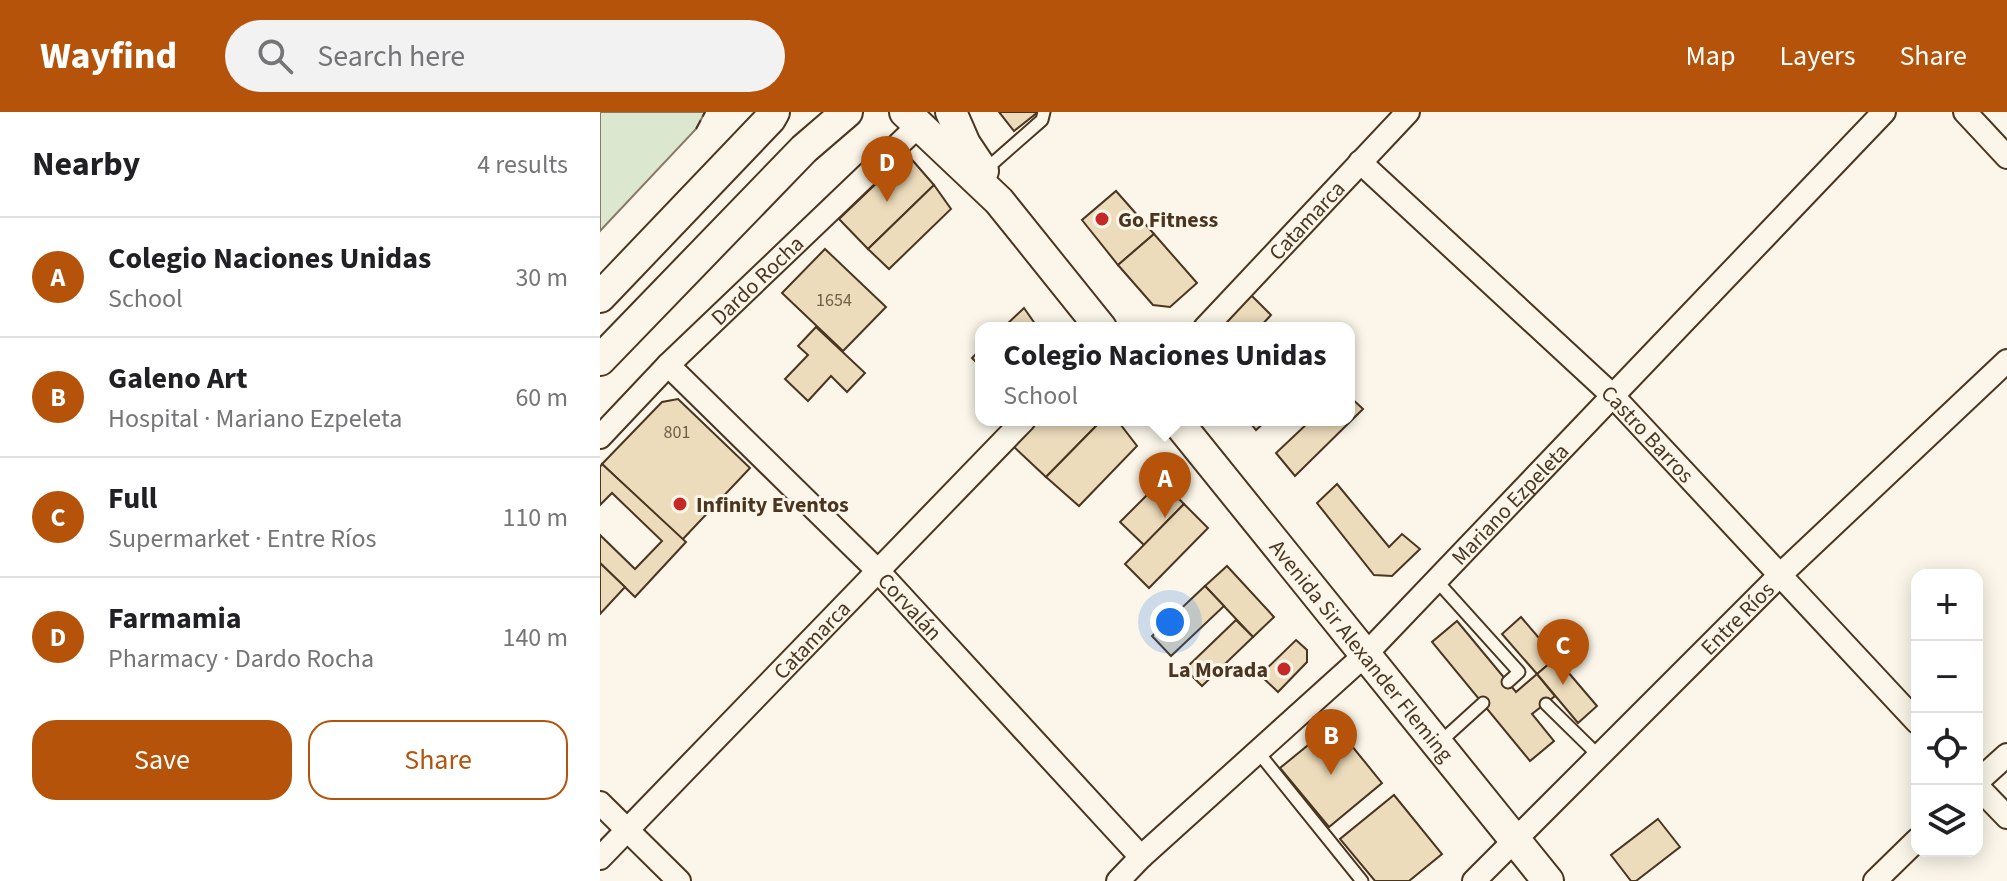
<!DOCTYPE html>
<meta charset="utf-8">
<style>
body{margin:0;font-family:"Source Sans 3",sans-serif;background:#f2f2f2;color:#202124}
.controls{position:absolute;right:24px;bottom:24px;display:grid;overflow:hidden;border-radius:16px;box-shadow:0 4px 20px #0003}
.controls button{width:72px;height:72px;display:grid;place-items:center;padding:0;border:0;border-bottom:2px solid #e0e0e0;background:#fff;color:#202124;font:40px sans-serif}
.you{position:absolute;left:570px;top:510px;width:28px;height:28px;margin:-20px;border:6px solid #fff;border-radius:50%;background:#1a73e8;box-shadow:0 0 0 12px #1a73e833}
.badge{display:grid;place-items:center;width:52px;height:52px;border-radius:50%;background:#b45309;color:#fff;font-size:26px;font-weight:700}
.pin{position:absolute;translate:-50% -66px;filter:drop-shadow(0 2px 4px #0008)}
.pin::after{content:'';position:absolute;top:42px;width:28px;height:24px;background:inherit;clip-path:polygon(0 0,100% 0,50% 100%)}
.popup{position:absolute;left:375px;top:210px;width:380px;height:104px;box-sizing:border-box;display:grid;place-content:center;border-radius:16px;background:#fff;filter:drop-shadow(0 2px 6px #0005);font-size:26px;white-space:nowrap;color:#757577}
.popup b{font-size:30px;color:#202124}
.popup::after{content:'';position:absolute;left:50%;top:100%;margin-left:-16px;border:16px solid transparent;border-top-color:#fff}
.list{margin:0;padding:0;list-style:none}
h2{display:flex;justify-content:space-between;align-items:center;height:104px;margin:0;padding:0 32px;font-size:34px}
h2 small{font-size:26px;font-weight:400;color:#757577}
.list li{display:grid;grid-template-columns:52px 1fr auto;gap:24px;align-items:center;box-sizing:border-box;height:120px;padding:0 32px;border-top:2px solid #e0e0e0}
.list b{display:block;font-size:30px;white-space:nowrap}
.list p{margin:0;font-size:26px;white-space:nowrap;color:#757577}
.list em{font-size:26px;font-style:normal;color:#757577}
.actions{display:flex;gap:16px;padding:24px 32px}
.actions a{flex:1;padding:18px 0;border:2px solid #b45309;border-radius:24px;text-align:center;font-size:28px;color:#b45309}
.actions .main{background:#b45309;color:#fff}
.icon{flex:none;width:44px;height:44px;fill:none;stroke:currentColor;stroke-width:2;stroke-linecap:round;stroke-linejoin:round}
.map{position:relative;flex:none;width:1407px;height:769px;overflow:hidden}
header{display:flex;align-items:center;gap:48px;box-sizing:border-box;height:112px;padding:0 40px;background:#b45309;color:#fff}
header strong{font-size:38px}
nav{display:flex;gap:44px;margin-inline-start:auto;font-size:28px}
.search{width:560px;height:72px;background:#f2f2f2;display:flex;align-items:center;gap:20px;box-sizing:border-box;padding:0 28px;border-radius:44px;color:#757577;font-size:30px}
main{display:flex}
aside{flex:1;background:#fff}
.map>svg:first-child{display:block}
.green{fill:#dce7d0;stroke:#887966;stroke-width:2}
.building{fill:#ecdcbc;stroke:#4a3520;stroke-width:2}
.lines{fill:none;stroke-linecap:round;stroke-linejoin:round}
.lane-casing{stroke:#4a3520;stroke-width:15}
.street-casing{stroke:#4a3520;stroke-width:26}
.secondary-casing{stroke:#4a3520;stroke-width:34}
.lane{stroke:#fbf6e9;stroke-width:11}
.street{stroke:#fbf6e9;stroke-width:22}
.secondary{stroke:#fbf6e9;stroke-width:30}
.fence{stroke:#4a3520;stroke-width:2;stroke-dasharray:10 4;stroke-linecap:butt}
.poi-dot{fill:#c62828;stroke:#fbf6e9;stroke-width:3}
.labels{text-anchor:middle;stroke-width:6;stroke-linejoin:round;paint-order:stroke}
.number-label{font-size:18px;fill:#725f47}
.poi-label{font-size:22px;font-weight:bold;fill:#4a3520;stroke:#fbf6e9;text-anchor:start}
.street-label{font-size:22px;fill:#4a3520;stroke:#fbf6e9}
</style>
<header>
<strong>Wayfind</strong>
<div class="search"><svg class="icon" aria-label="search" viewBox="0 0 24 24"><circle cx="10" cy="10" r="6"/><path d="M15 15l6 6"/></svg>Search here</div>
<nav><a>Map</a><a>Layers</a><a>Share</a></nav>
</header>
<main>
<aside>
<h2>Nearby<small>4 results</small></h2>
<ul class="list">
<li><span class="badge">A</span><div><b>Colegio Naciones Unidas</b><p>School</p></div><em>30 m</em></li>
<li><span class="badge">B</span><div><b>Galeno Art</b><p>Hospital · Mariano Ezpeleta</p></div><em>60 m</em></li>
<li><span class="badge">C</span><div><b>Full</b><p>Supermarket · Entre Ríos</p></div><em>110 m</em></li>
<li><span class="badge">D</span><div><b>Farmamia</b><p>Pharmacy · Dardo Rocha</p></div><em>140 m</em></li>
</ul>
<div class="actions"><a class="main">Save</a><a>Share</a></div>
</aside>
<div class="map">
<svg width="1407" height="769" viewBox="0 0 1407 769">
<rect width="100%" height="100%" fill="#fbf6e9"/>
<path class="green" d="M0,0H105L96,17L0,119Z"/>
<g class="building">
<path d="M399,0H438L414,19Z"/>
<path d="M307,42L334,73L268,137L239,107Z"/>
<path d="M334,73L351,97L289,157L268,137Z"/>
<path d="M516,79L554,122L518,153L482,108Z"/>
<path d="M554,122L597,171L570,195L553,193L518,153Z"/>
<path d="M225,137L286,195L243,239L182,181Z"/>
<path d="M649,181L671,203L659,216H616Z"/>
<path d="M424,196L438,216H403Z"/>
<path d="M216,215L265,261L247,280L231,264L208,289L185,267L208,243L198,234Z"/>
<path d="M381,237V255L372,246Z"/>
<path d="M749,284L763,297L695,364L676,341L711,308H749Z"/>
<path d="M78,287L150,356L82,428L2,352L62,290Z"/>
<path d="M438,308H502L446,365L413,334Z"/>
<path d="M502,308H517L537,334L479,394L446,365Z"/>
<path d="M648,308H667L656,318Z"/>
<path d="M2,352L86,430L35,485L0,451V423L35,457L62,429L12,381L0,393V355Z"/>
<path d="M561,369L584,392L544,433L520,410Z"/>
<path d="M737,372L789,435L802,422L820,437L792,464L774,463L717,391Z"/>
<path d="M584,392L608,416L549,476L525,452Z"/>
<path d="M0,451L25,475L0,502Z"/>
<path d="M627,454L674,505L653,525L605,474Z"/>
<path d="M605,474L624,494L571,544L552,524Z"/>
<path d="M921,505L956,546L937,562L902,522Z"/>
<path d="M636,508L653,525L602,574L585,557Z"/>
<path d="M857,509L916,580L937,562L955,584L932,602L954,629L930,649L832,530Z"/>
<path d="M696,528L707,538V550L678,580L660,563Z"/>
<path d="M956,546L997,594L978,611L937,562Z"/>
<path d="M734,612L782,671L729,715L680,656Z"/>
<path d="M794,683L842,742L809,769H775L740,727Z"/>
<path d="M1058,707L1080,735L1036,769H1031L1011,743Z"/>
</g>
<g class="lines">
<g class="lane-casing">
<g id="lane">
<path d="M384,59L442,8L444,0"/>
<path d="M836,468L919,560L908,570"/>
<path d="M946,592L999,644"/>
<path d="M839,631L883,591"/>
<path d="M658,640L762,769"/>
</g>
</g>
<g class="street-casing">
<g id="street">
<path d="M1365,0L1407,45"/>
<path id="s1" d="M760,50L1012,283L1317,610"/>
<path id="s2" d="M605,216L808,0"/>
<path id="s3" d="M68,253L278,459L541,745"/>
<path id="s4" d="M0,325L68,253L318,14"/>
<path d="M1377,670L1407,643"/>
<path d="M1377,674L1407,705"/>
<path d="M0,691L79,769"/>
<path id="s5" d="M0,746L424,308"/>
<path id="s6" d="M518,769L541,745L766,542L1284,0"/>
<path id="s7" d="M874,769L1180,463L1407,249"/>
<path d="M1275,769L1317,728"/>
</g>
</g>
<g class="secondary-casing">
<g id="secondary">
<path d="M305,0L399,89L501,216"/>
<path d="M351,0L365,32L383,59"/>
<path d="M0,185L170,7L174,0"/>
<path d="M0,248L204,37L247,0"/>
<path id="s8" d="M576,308L948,769"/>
</g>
</g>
<use href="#lane" class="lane"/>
<use href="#street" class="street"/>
<use href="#secondary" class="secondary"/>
<path class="fence" d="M96,17L105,0"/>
</g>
<g class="poi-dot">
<circle cx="502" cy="107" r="8"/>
<circle cx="80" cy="392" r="8"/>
<circle cx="684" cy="557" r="8"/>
</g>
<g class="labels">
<g class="number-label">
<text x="234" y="194">1654</text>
<text x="77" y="326">801</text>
</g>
<g class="poi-label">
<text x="518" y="115">Go Fitness</text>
<text x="96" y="400">Infinity Eventos</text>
<text x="668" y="565" text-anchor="end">La Morada</text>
</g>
<g class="street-label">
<text dy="8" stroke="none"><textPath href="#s2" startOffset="148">Catamarca</textPath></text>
<text dy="8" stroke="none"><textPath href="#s4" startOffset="222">Dardo Rocha</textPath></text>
<text dy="8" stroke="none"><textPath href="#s1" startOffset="396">Castro Barros</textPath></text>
<text dy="8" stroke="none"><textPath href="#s6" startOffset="544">Mariano Ezpeleta</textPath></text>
<text dy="8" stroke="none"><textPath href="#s3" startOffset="342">Corvalán</textPath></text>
<text dy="8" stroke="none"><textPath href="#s7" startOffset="372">Entre Ríos</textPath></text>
<text dy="8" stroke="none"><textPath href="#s5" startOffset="304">Catamarca</textPath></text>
<text dy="8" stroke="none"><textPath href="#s8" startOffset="296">Avenida Sir Alexander Fleming</textPath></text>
</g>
</g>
</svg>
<div class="controls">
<button>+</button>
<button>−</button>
<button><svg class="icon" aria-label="locate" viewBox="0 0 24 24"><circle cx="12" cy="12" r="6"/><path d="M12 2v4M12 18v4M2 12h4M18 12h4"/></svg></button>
<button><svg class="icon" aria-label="layers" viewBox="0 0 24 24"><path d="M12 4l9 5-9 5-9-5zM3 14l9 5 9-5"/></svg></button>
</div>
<div class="you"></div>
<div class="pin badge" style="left:565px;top:406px">A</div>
<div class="popup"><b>Colegio Naciones Unidas</b>School</div>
<div class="pin badge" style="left:731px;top:663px">B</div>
<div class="pin badge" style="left:963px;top:573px">C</div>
<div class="pin badge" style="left:287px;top:90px">D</div>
</div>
</main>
